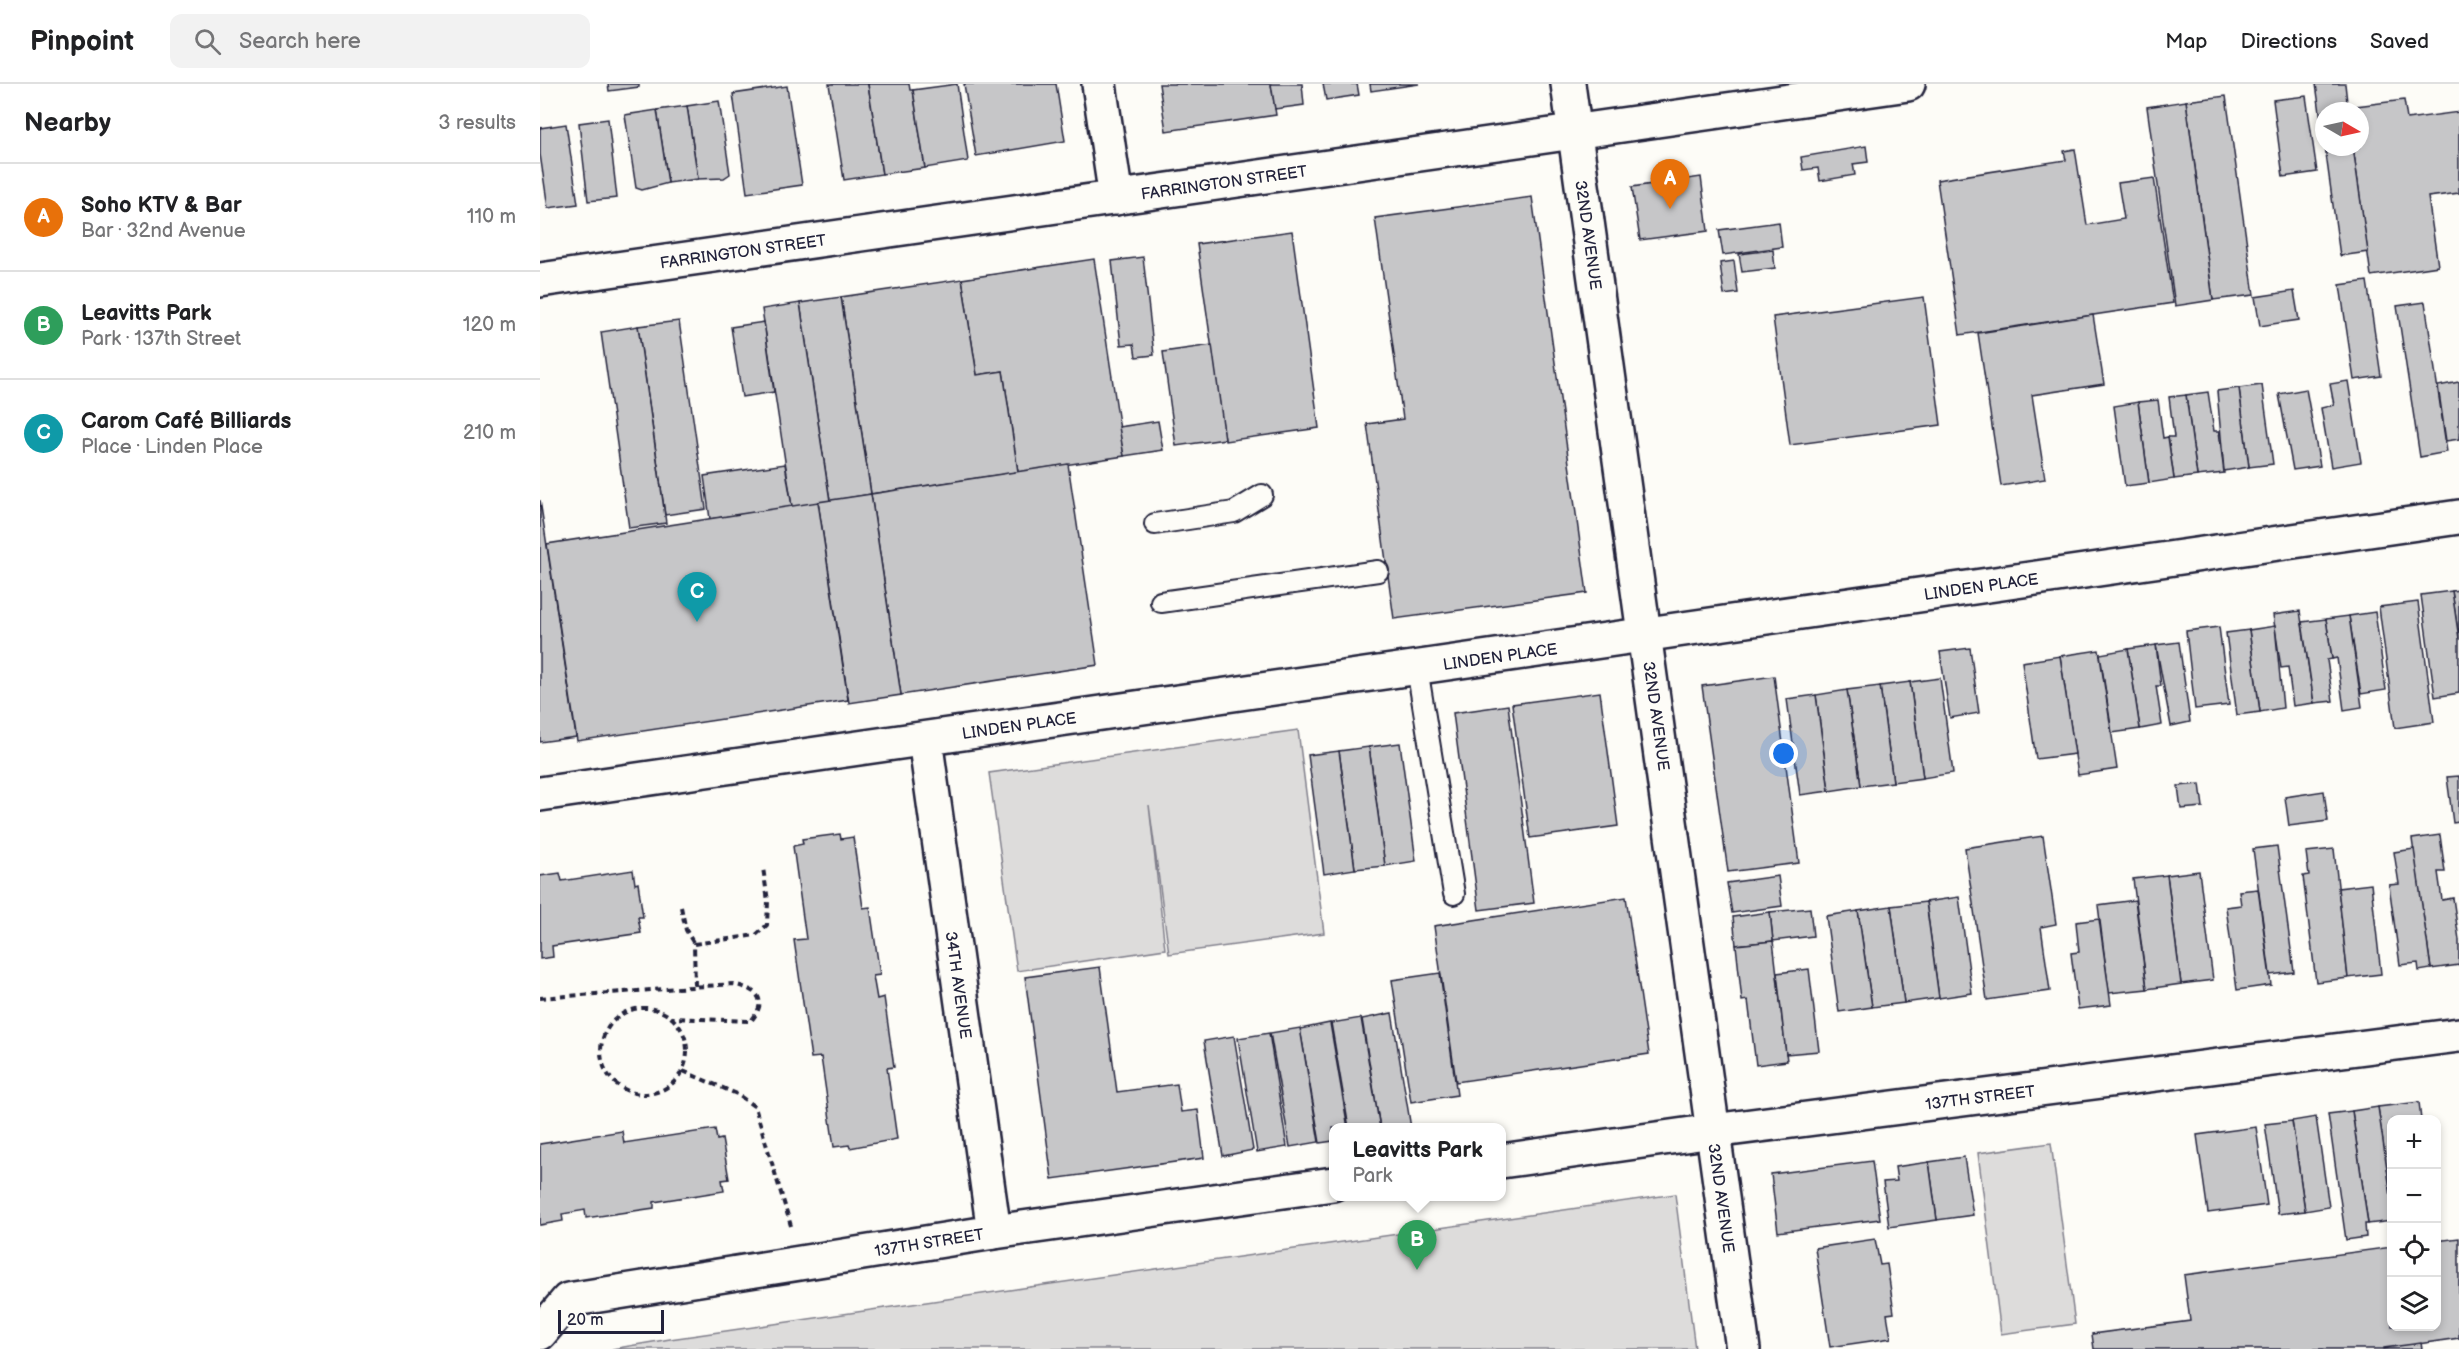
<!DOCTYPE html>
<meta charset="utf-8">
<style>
body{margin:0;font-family:"Balsamiq Sans",sans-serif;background:#f2f2f2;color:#202124}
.controls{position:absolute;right:18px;bottom:18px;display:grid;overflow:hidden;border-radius:12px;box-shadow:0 3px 9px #0003}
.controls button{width:54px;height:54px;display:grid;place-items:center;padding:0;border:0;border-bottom:2px solid #e0e0e0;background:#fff;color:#202124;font:30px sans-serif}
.compass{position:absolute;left:1775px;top:18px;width:54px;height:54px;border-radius:50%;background:#fff;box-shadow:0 3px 9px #0003;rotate:99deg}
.scale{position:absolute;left:18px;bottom:15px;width:106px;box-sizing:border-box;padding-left:6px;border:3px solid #22223b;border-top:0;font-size:16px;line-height:21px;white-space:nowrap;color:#22223b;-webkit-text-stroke:4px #fdfcf7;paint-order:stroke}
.you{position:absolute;left:1244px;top:670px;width:21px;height:21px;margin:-15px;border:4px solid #fff;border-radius:50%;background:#1a73e8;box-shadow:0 0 0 9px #1a73e833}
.badge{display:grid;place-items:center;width:39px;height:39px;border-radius:50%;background:#db2777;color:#fff;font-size:20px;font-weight:700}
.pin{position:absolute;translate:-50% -50px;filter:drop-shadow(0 2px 3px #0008)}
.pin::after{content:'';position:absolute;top:32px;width:21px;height:18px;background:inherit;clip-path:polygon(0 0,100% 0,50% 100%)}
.popup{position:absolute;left:789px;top:1039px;width:177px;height:78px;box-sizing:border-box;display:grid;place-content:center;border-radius:12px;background:#fff;filter:drop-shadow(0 2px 4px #0005);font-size:20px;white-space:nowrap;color:#757577}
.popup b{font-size:22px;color:#202124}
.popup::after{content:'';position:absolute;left:50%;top:100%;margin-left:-12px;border:12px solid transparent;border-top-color:#fff}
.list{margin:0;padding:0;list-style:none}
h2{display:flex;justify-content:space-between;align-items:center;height:78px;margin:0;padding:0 24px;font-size:26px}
h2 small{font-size:20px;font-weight:400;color:#757577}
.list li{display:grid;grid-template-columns:39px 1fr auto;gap:18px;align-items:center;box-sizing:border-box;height:108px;padding:0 24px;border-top:2px solid #e0e0e0}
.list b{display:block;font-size:22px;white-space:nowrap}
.list p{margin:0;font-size:20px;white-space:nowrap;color:#757577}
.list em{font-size:20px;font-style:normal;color:#757577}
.icon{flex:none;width:33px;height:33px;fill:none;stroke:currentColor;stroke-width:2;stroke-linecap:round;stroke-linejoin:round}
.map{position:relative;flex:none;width:1919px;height:1265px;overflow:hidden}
header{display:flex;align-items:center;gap:36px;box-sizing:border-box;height:84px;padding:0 30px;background:#fff;border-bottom:2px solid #e0e0e0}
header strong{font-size:28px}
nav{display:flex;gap:33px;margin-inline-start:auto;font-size:21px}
.search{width:420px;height:54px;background:#f2f2f2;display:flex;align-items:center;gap:15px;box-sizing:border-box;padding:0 21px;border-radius:12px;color:#757577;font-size:22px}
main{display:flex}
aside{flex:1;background:#fff}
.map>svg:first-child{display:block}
.green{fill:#dddcdb;stroke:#807f8b;stroke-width:1.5}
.building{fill:#c6c6c8;stroke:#22223b;stroke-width:1.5}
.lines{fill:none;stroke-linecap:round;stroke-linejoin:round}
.service-casing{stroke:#22223b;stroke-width:24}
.minor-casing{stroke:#22223b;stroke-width:38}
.tertiary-casing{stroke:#22223b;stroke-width:38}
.secondary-casing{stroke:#22223b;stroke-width:38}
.path{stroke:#22223b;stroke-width:4;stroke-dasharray:6 4.5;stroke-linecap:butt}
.service{stroke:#fdfcf7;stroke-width:20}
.minor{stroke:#fdfcf7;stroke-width:33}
.tertiary{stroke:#fdfcf7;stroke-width:33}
.secondary{stroke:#fdfcf7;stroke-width:33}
.labels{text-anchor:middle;stroke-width:6;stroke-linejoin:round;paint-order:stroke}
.street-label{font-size:16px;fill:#22223b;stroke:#fdfcf7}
</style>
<header>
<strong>Pinpoint</strong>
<div class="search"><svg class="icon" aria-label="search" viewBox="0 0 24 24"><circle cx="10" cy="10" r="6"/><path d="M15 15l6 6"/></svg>Search here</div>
<nav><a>Map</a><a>Directions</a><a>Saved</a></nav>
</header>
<main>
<aside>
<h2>Nearby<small>3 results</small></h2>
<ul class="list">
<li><span class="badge" style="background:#e8710a">A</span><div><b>Soho KTV &amp; Bar</b><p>Bar · 32nd Avenue</p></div><em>110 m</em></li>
<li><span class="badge" style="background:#2e9e5b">B</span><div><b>Leavitts Park</b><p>Park · 137th Street</p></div><em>120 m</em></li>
<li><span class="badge" style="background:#0f9aa8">C</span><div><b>Carom Café Billiards</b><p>Place · Linden Place</p></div><em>210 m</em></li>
</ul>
</aside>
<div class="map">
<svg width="1919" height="1265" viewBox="0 0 1919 1265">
<rect width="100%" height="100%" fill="#fdfcf7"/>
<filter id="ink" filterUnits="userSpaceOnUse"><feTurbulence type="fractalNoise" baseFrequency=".0167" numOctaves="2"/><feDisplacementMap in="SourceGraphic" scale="12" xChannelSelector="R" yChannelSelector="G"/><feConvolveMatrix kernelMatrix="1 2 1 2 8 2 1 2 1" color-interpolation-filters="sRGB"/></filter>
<g filter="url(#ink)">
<g class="green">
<path d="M758,646L784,849L629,870L609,721L625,865L477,887L449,689Z"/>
<path d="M1511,1059L1535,1240L1461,1250L1438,1069Z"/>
<path d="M1135,1110L1155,1265H72L130,1255Z"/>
</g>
<g class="building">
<path d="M68,0H99V3L69,7Z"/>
<path d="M289,0H328L342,90L304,96Z"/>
<path d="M328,0H369L370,6H373L385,84L342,90Z"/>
<path d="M417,0L428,77L385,84L373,6Z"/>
<path d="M424,0H516L525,57L436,72Z"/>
<path d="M619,0H731L736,31L626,47Z"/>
<path d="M731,0H762L764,21L735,25Z"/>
<path d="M783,0H817L819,11L786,16Z"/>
<path d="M830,0H879L831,7Z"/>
<path d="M1776,0H1805L1808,27H1784V57Z"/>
<path d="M247,2L262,101L207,109L193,10Z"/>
<path d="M1686,12L1714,211L1673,216L1646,17Z"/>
<path d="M1766,12L1777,88L1743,93L1733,16Z"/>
<path d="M1864,16L1867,35L1919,28V109L1888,113L1898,182L1831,192L1813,63H1820V27H1808V23Z"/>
<path d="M179,17L190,90L184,94L158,95L147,22Z"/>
<path d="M1646,17L1673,216L1635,222L1607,23Z"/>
<path d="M147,22L158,95L128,99L117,26Z"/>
<path d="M117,26L128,99L102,106L96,104L85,31Z"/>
<path d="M68,35L77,114L48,117L39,39Z"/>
<path d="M26,40L38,120L8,124L0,70V44Z"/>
<path d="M1326,62L1328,78L1313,80L1315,91L1280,97L1278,84L1263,86L1261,73Z"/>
<path d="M1785,63H1813L1828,168L1800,172Z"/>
<path d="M1535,65L1547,141L1584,135L1578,99L1614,94L1633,219L1420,251L1397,96L1526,76L1524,67Z"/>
<path d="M1161,93L1168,147L1100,156L1092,103Z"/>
<path d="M992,113L1047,509L854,535L827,340L863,335L835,134Z"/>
<path d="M1239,138L1242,163L1183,171L1179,146Z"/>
<path d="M752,147L779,344L685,357L657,160Z"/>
<path d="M1233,166L1235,184L1202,188L1199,170Z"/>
<path d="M603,173L614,271L596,273L594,260L581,261L572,177Z"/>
<path d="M554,175L584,372L478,388L463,287L437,291L422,195Z"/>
<path d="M1194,177L1198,209L1184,211L1180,179Z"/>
<path d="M422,195L437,291L463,287L478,388L331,410L301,213Z"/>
<path d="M1827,197L1841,292L1814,296L1800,201Z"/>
<path d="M1754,207L1759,236L1720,242L1715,213Z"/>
<path d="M301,213L331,410L290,417L260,219Z"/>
<path d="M1384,213L1401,341L1250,361L1233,233Z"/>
<path d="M1885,218L1907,368L1880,373L1857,222Z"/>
<path d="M260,219L290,417L252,423L222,225Z"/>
<path d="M1553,231L1564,300L1492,311L1505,395L1461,402L1438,249Z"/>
<path d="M139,237L166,425L125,431L98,242Z"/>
<path d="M224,238L234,308L202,313L191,243Z"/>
<path d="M98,242L126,439L89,444L61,248Z"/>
<path d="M672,261L685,355L636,362L623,268Z"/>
<path d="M1808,297L1821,378L1791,383L1781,324L1794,321L1790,300Z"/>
<path d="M1919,298V355L1906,357L1898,302Z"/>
<path d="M1722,301L1733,380L1709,383L1699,304Z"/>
<path d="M1699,304L1709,383L1684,387L1677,307Z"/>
<path d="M1766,305L1780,382L1753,386L1739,310Z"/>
<path d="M1668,308L1674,347H1679L1684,389L1657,392L1646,311Z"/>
<path d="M1646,311L1657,392L1634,395L1628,353H1634L1629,313Z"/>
<path d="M1618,316L1623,354L1628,353L1634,395L1609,399L1598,318Z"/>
<path d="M1598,318L1609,399L1585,402L1574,322Z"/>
<path d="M618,337L623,366L584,372L579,343Z"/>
<path d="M245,380L252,423L170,435L164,392Z"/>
<path d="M528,380L558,581L361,611L331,410Z"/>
<path d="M331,410L361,611L309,619L278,418Z"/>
<path d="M0,416L36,653L0,658Z"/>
<path d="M278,418L308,616L37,657L7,460Z"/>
<path d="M1919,506V555L1912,507Z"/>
<path d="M1912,507L1919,555V609L1895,613L1881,511Z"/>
<path d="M1878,518L1894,638L1855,644L1839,523Z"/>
<path d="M1760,527L1774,619L1753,622L1748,583L1741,584L1733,531Z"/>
<path d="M1835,528L1846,606L1821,610L1809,532Z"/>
<path d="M1809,532L1822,623L1804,626L1797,574L1792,575L1786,535Z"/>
<path d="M1786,535L1792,575L1787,576L1793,617L1774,619L1762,538Z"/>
<path d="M1735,542L1743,624L1720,628L1709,546Z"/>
<path d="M1679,543L1689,621L1655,625L1646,547Z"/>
<path d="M1709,546L1720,628L1697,631L1686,549Z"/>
<path d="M1639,558L1650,638L1631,642L1616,561Z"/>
<path d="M1616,561L1621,602H1616L1622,641L1600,645L1588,565Z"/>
<path d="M1430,564L1439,629L1410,634L1400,568Z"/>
<path d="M1588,565L1600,645L1572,649L1560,570Z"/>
<path d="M1559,566L1577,685L1538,691L1520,572Z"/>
<path d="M1520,572L1535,670L1496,675L1482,578Z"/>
<path d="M1234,592L1259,779L1188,788L1162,602Z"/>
<path d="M1400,594L1413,689L1383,694L1370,598Z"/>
<path d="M1370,598L1383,694L1353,698L1340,602Z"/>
<path d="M1340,602L1353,698L1321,702L1307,606Z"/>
<path d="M1307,606L1321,702L1289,707L1276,611Z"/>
<path d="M1060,608L1078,742L990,754L972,620Z"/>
<path d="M1276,611L1289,707L1260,711L1247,615Z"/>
<path d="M968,621L994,819L939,826L913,629Z"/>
<path d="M860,659L876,777L845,782L829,663Z"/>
<path d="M829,663L845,782L815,785L799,667Z"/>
<path d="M799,667L815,785L784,790L768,671Z"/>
<path d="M1919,692V738L1913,739L1907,693Z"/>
<path d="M1660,700L1663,723L1641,725L1638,702Z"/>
<path d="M1784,707L1788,737L1749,742L1745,713Z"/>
<path d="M300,750L301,755L313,753L323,824L330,823L340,891L333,892L337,915L344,913L354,983L347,984L357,1055L310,1064L309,1061L294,1063L281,973L271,974L254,856L266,855L253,762L263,760L262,755Z"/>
<path d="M1900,751L1905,788H1898L1902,816L1913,814L1919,856V881L1891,885L1872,755Z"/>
<path d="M1503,752L1516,840L1501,843L1510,907L1447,916L1425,764Z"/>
<path d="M1737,762L1754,888L1730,891L1713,765Z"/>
<path d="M1794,765L1808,894L1776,898L1763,792L1769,791L1766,768Z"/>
<path d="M1874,765L1891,885L1879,887L1878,879L1860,881L1849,801L1859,800L1854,768Z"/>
<path d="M93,786L95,800L98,799L103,833H98L101,849L12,862L13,873L0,875V792L20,789L22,797Z"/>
<path d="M1659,787L1673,896L1641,900L1627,791Z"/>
<path d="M1627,791L1641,900L1607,905L1593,795Z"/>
<path d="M1238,792L1242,822L1192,829L1187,799Z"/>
<path d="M1831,800L1841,890L1808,894L1798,804Z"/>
<path d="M1718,805L1731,901L1697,906L1686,823L1701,821L1699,807Z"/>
<path d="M1086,813L1109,970L916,998L894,842Z"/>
<path d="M1419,813L1432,909L1399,914L1386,818Z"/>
<path d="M1595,816L1607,905L1569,909L1558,821Z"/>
<path d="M1386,818L1399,914L1364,919L1351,822Z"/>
<path d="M1351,822L1364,919L1332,923L1318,827Z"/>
<path d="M1270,824L1273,852L1233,857L1230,828Z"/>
<path d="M1318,827L1332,923L1299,928L1286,832Z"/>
<path d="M1230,828L1233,857L1196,861L1193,833Z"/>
<path d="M1559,835L1571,921L1538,925L1531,869L1539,868L1536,838Z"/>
<path d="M1233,857L1247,977L1216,981L1208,916L1202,917L1196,861Z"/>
<path d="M560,883L577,1008L637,1000L641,1028L658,1026L664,1074L512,1095L485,893Z"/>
<path d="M1269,885L1279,967L1246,970L1237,889Z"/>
<path d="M900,889L917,1011L871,1018L852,896Z"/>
<path d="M852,929L871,1044H840L822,935Z"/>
<path d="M821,934L840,1044H809L791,939Z"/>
<path d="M790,939L808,1044H793V1057L780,1059L760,945Z"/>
<path d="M760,944L779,1058L750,1063L730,949Z"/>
<path d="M729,949L747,1063L717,1068L698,954Z"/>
<path d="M694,952L713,1066L683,1072L664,957Z"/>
<path d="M1879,1018L1881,1036H1852L1850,1111L1838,1023Z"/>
<path d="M1838,1023L1852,1119V1137L1828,1140L1812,1027Z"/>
<path d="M1812,1027L1828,1140H1825L1826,1153L1806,1156L1788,1030Z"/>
<path d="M1776,1033L1789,1123L1765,1127L1752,1037Z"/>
<path d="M1752,1037L1765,1127L1738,1130L1725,1040Z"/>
<path d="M1716,1043L1727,1121L1668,1129L1657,1051Z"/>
<path d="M175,1045L177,1056L182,1055L189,1095L182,1096L184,1107L114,1118V1124L46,1134L45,1126L22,1130L23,1137L0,1141V1060L82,1047L84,1059Z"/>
<path d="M1424,1073L1433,1131L1397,1136L1389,1078Z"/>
<path d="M1332,1077L1340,1135L1238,1148L1231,1090Z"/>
<path d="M1389,1078L1397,1136L1349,1143L1343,1098L1357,1097L1355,1083Z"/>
<path d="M1919,1154V1254L1844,1265H1554L1552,1250L1650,1237L1644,1191L1852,1163V1242H1896V1157Z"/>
<path d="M1335,1155L1340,1181L1347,1180L1354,1229L1347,1230L1351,1254L1290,1263L1275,1164Z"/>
<path d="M1881,1259L1882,1265H1844V1264Z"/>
</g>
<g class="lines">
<g class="service-casing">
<g id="service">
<path d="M615,440L694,428L722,411"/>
<path d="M621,518L838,487"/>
<path d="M877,584L914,810"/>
</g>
</g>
<g class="minor-casing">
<g id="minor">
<path d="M559,0L576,114"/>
<path d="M0,196L1368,0"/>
<path d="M385,655L454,1148"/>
<path d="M961,1077L1173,1047L1919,951"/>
<path d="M0,1249L28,1216L454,1148L793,1100"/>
</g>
</g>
<g class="tertiary-casing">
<path id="tertiary" d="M1028,0L1203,1265"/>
</g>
<g class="secondary-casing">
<path id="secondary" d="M0,710L1919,433"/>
</g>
<g class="path">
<path d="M141,823L146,846L154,860"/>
<path d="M155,902L154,860L216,851L227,841L228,817L223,784"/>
<path d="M0,914L193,900C215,905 230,914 211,937L132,934"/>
<circle cx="104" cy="967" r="43"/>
<path d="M143,987L197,1010L215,1023L251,1142"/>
</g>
<use href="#service" class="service"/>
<use href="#minor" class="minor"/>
<use href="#tertiary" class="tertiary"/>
<use href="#secondary" class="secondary"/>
</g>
</g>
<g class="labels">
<g class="street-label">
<text transform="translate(684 98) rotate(-8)" y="6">FARRINGTON STREET</text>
<text transform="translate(1049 151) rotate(82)" y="6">32ND AVENUE</text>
<text transform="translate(203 167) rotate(-8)" y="6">FARRINGTON STREET</text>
<text transform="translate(1441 502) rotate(-8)" y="6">LINDEN PLACE</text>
<text transform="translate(960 572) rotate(-8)" y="6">LINDEN PLACE</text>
<text transform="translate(1117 632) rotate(82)" y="6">32ND AVENUE</text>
<text transform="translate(479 641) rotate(-8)" y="6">LINDEN PLACE</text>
<text transform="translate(419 901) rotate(82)" y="6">34TH AVENUE</text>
<text transform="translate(1440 1013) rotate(-7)" y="6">137TH STREET</text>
<text transform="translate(1182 1114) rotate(82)" y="6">32ND AVENUE</text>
<text transform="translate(389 1158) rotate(-9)" y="6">137TH STREET</text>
</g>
</g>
</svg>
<div class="controls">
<button>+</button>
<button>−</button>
<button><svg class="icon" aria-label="locate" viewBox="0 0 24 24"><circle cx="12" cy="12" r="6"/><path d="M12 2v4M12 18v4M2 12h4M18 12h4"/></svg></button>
<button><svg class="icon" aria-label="layers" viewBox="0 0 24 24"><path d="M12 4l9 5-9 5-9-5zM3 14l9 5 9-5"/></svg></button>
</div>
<svg class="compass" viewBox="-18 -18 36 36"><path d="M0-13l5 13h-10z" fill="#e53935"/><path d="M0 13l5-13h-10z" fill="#757577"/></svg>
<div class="scale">20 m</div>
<div class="you"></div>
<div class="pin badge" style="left:1130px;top:125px;background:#e8710a">A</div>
<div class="pin badge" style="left:877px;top:1186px;background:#2e9e5b">B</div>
<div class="popup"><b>Leavitts Park</b>Park</div>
<div class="pin badge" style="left:157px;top:538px;background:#0f9aa8">C</div>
</div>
</main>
